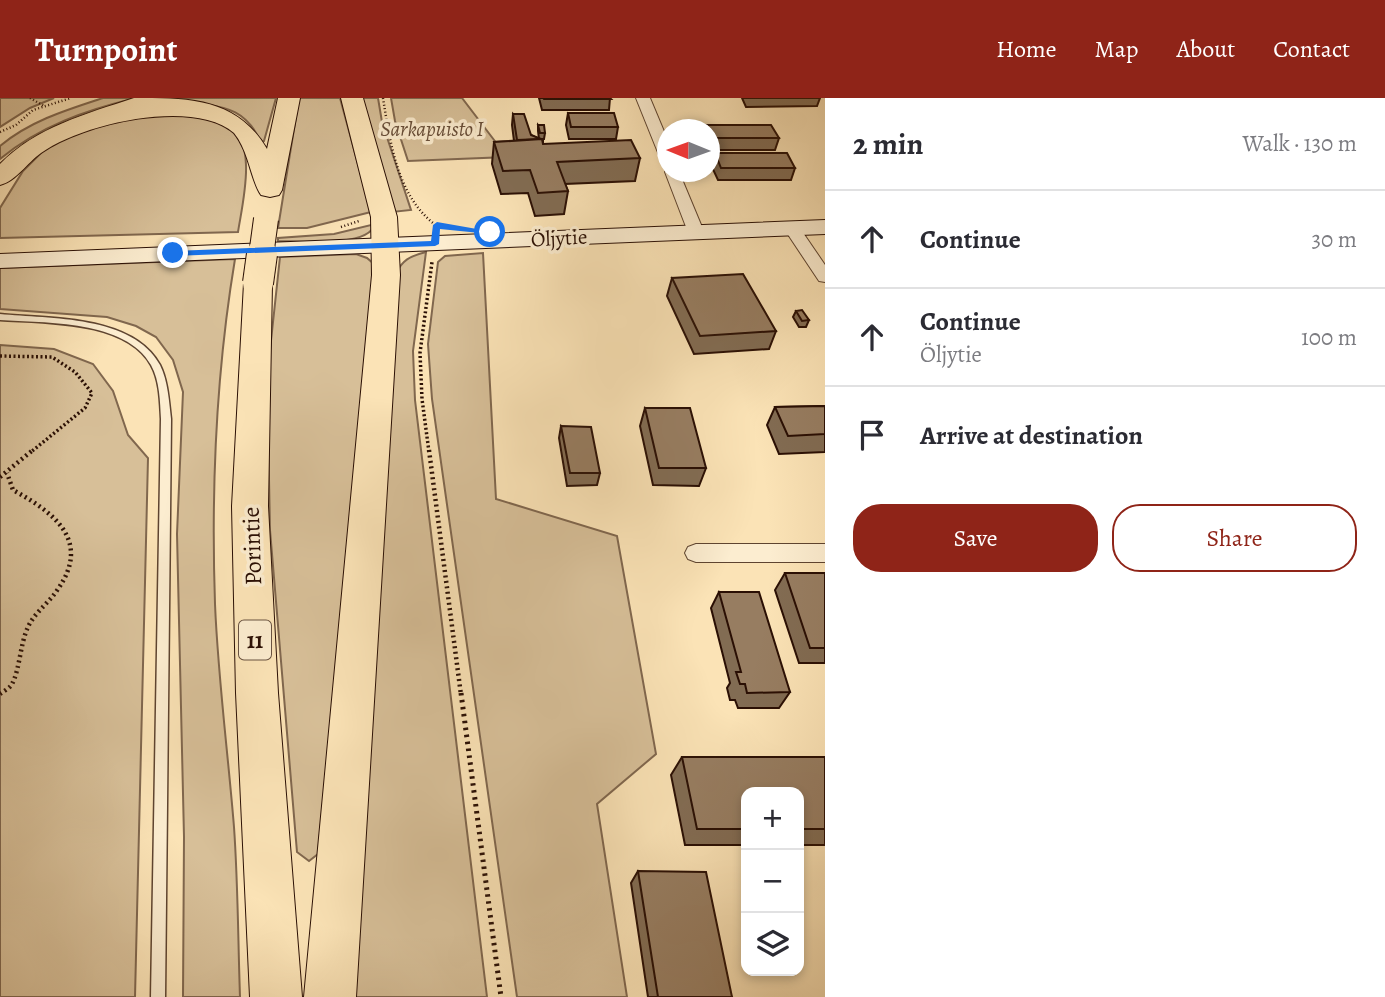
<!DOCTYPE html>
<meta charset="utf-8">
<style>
body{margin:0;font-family:Alegreya,serif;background:#f7f7f7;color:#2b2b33}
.controls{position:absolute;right:21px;bottom:21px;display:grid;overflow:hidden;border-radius:14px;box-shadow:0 4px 10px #0003}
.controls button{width:63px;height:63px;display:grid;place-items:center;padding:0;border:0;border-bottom:2px solid #e1e1e2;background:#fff;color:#2b2b33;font:35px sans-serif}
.compass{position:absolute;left:657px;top:21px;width:63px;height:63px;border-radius:50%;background:#fff;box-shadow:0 4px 10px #0003;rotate:271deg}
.stop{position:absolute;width:21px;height:21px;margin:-16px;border:5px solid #1a73e8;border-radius:50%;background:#fff}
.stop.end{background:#1a73e8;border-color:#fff;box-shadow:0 2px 7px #0008}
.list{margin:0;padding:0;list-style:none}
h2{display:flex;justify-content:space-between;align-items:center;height:91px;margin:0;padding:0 28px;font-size:30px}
h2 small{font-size:23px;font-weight:400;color:#7c7c81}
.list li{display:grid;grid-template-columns:46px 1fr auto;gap:21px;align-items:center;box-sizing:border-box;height:98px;padding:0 28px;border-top:2px solid #e1e1e2}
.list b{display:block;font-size:26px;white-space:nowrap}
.list p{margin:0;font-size:23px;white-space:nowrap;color:#7c7c81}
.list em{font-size:23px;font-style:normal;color:#7c7c81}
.actions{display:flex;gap:14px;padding:21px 28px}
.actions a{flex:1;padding:16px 0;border:2px solid #8f2418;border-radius:28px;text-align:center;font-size:24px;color:#8f2418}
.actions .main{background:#8f2418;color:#fff}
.icon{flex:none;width:38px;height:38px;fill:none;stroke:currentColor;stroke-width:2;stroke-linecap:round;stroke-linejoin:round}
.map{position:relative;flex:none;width:825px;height:899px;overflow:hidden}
header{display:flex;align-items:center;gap:42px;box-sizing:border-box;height:98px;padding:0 35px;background:#8f2418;color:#fff}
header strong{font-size:33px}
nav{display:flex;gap:38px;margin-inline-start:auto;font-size:24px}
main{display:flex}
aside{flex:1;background:#fff}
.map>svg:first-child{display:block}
.green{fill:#d7bf98;stroke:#80674e;stroke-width:2}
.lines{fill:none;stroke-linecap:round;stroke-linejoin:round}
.service-casing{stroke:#5e4430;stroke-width:3}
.minor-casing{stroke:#5e4430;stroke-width:2}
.secondary-casing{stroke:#2a0f04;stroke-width:2}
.trunk-casing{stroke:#2a0f04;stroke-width:2}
.path-far3{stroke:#2a0f04;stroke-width:2.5;stroke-dasharray:1 2.5;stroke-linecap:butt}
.path-far2{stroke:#2a0f04;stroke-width:3.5;stroke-dasharray:2 2.5;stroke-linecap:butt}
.path-far1{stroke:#2a0f04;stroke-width:4.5;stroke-dasharray:2 3.5;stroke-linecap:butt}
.path{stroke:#2a0f04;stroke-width:5;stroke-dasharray:2.5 4.5;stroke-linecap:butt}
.service{fill:#fcedd0;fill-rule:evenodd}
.minor{fill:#fcedd0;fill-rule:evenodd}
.secondary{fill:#fcedd0;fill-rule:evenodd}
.trunk{fill:#fbe3b6;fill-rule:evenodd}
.trunk-bridge-far1-casing{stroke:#2a0f04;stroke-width:26;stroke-linecap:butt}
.trunk-bridge-casing{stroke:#2a0f04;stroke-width:32;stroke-linecap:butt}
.trunk-bridge-far1{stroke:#fbe3b6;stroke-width:24}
.trunk-bridge{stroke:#fbe3b6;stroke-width:30}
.wall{fill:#826c53;stroke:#2a0f04;stroke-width:2}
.building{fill:#977d61;stroke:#2a0f04;stroke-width:2}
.route{fill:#1a73e8}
.labels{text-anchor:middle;stroke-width:7;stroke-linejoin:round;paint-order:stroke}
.far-park-label{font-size:21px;font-style:italic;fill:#674d38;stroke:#fcedd0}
.far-street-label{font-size:21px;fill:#2a0f04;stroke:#fcedd0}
.shield{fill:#fcedd0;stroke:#695241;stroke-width:2}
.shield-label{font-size:23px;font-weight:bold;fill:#2a0f04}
.street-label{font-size:24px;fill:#2a0f04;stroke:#fcedd0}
</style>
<header>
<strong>Turnpoint</strong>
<nav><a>Home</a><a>Map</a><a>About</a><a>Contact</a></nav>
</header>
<main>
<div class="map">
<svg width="825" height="899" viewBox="0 0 825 899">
<rect width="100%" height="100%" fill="#fbe3b6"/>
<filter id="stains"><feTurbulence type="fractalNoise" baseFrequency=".00286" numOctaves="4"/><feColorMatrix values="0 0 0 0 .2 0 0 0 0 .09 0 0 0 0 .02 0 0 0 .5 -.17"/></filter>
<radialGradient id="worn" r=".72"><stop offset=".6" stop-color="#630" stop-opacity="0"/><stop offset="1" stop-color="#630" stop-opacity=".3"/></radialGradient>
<g class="green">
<path d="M0,0H54L30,10L0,29Z"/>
<path d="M103,0H136C86,12 40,28 0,61V48C30,23 66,12 103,0Z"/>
<path d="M175,0H276L264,43L261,44C241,1 211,11 175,0Z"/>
<path d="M299,0H340L371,114L307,130H278Z"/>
<path d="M358,0H378L382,24L411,112L392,114Z"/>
<path d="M391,0H462L507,59L408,63L395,23Z"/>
<path d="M158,9C180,15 206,18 227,27C259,42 242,107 238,134L0,140V110L23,73L44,52L70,36Z"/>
<path d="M375,126C369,150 299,143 278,143V140L334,136Z"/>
<path d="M426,154L413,253L415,302L487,899H344L395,177C402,162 410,158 426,154Z"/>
<path d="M483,155L496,401L617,438L656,656L597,706L627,899H517L432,301L428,246L438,164L445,158Z"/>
<path d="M356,156L367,160L375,167L318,756L309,763L297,754L270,432L267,280L280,159Z"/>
<path d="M235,161C216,275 211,390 215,506C218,580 228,655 234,729C238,785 238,842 240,899H183L184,739L177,436L183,294L173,262L156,239L136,228L107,219L0,211V170Z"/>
<path d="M0,247L54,251L93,266L113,293L128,337L148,360L135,899H0Z"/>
</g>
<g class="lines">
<g class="service-casing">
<path id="service" d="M0,216C50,221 133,217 160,267C168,283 169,304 171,321L165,899H151L161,321C160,304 160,283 151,267C126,222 45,225 0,222Z"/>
</g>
<g class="minor-casing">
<g id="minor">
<path d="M636,0H650L668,43V66L661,62Z"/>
<path d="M667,71L668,74H679L704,134L702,137L696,139L688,134L665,74Z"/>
<path d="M791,124L797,126L825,167V184L819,183L783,129Z"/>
<path d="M696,446H825V464H696L688,461L685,455L688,449Z"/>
</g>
</g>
<g class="secondary-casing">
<path id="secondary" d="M825,122V136L0,170V156Z"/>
</g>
<g class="trunk-casing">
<g id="trunk">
<path d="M134,0C190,0 237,0 267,51L278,0H300L282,92L279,97L270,99L261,97C251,83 249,53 234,35C194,0 83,25 41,55C27,65 16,83 0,87V66C36,29 86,16 134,0Z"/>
<path d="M341,0H363L397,119L400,177L356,899H304L372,177L371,119Z"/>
<path d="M258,177L268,179L272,185L268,408L278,595L302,899H250L236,595L232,408L244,185L248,179Z"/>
</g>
</g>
<g class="path-far3">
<path d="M30,0L44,8"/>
<path d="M383,0C390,44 397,96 433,125"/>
<path d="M0,34L16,27L33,12L71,0"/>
<path d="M341,129L359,123"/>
</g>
<g class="path-far2">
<path d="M0,258L52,259L75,274L92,295L85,310L31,354"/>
<path d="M429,354L422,301L420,255L432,164"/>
</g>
<g class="path-far1">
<path d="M429,352L461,597"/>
<path d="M0,379L33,352"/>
<path d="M0,596C4,593 10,590 12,586C20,571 20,546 28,529C35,514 49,505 58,491C92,442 53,414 13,392L7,375"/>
</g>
<path class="path" d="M461,595L501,899"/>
<use href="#service" class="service"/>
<use href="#minor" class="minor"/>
<use href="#secondary" class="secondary"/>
<use href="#trunk" class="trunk"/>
<g class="trunk-bridge-far1-casing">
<path id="trunk-bridge-far1" d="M261,158L266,121"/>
</g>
<g class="trunk-bridge-casing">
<path id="trunk-bridge" d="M258,185L262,156"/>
</g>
<use href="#trunk-bridge-far1" class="trunk-bridge-far1"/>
<use href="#trunk-bridge" class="trunk-bridge"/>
</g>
<g class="wall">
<path d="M539,0H610L609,12H542Z"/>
<path d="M742,0H820L817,8L746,9Z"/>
<path d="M568,15L618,29L616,41H569L566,27Z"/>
<path d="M513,16L531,37L539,41L538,33V27L545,35L544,41H541L543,42V46L640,60L635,83L565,86L568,93L564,116L535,118L528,95L501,96L492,66L494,44L514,43L512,27Z"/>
<path d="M702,27L779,40L775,52H710V32H701Z"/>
<path d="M715,55L795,70L791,82H718L711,67Z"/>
<path d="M672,180L776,233L769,251L694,256L667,198Z"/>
<path d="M796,213L809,222L806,229H799L793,219Z"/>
<path d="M825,308V354L779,356L767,327L775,309Z"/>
<path d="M645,310L706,370L699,388L653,387L640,328Z"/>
<path d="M561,328L600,375L597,387L567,388L559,340Z"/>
<path d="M785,475H825V565H799L775,492Z"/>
<path d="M719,494L790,594L779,610H738L735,602H730L727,590L730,585L711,510Z"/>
<path d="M682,659H825V747H799V694H746V747H685L671,677Z"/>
<path d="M638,773L732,899H648L631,785Z"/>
</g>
<g class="building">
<path d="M543,0H610L611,1H544Z"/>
<path d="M568,15H614L618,29H571Z"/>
<path d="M513,16H524L531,37L541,41L517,42Z"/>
<path d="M538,27H544L545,35H540Z"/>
<path d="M702,27H771L779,40H710V32H704Z"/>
<path d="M542,41L543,46L631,42L640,60L557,64L568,93L538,95L530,72L503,73L494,44Z"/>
<path d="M715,55H787L795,70H721Z"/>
<path d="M743,176L776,233L700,238L672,180Z"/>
<path d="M802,212L809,222L802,223L796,213Z"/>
<path d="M825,308V336L788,338L775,309Z"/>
<path d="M645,310H690L706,370H659Z"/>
<path d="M561,328L591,329L600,375H570Z"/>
<path d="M785,475H825V550H810Z"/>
<path d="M719,494H759L790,594L747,595L745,586H740L736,574H741Z"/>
<path d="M682,659H825V731H799V694H746V731H697Z"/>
<path d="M638,773L706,774L732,899H658Z"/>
</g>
<path class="route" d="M437,124L494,134L490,136L440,131L439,146L435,148L173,158L169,155L173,153L431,143L433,127Z"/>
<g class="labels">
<g class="far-park-label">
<text x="432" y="38">Sarkapuisto I</text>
</g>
<g class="far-street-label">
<text transform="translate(559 140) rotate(-3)" y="7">Öljytie</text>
</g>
<rect class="shield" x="239" y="522.5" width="32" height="39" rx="5"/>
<g class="shield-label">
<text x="255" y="550">11</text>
</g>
<g class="street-label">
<text transform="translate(252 448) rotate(-92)" y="8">Porintie</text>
</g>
</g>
<rect width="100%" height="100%" filter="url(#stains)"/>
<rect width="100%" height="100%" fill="url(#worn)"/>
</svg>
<div class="controls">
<button>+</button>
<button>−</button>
<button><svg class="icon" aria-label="layers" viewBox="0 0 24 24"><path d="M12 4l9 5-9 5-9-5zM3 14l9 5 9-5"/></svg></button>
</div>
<svg class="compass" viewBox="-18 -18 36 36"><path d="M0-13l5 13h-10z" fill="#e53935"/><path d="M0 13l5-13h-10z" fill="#7c7c81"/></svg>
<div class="stop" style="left:490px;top:134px"></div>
<div class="stop end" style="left:173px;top:155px"></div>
</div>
<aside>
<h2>2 min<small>Walk · 130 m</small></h2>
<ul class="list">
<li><svg class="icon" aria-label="ahead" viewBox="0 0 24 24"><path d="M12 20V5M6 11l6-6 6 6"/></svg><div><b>Continue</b></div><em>30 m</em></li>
<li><svg class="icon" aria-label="ahead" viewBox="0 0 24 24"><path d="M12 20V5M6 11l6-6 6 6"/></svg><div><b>Continue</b><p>Öljytie</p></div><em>100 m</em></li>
<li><svg class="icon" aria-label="arrive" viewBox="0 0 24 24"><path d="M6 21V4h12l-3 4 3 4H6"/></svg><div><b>Arrive at destination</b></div></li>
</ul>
<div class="actions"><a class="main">Save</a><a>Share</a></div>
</aside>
</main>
